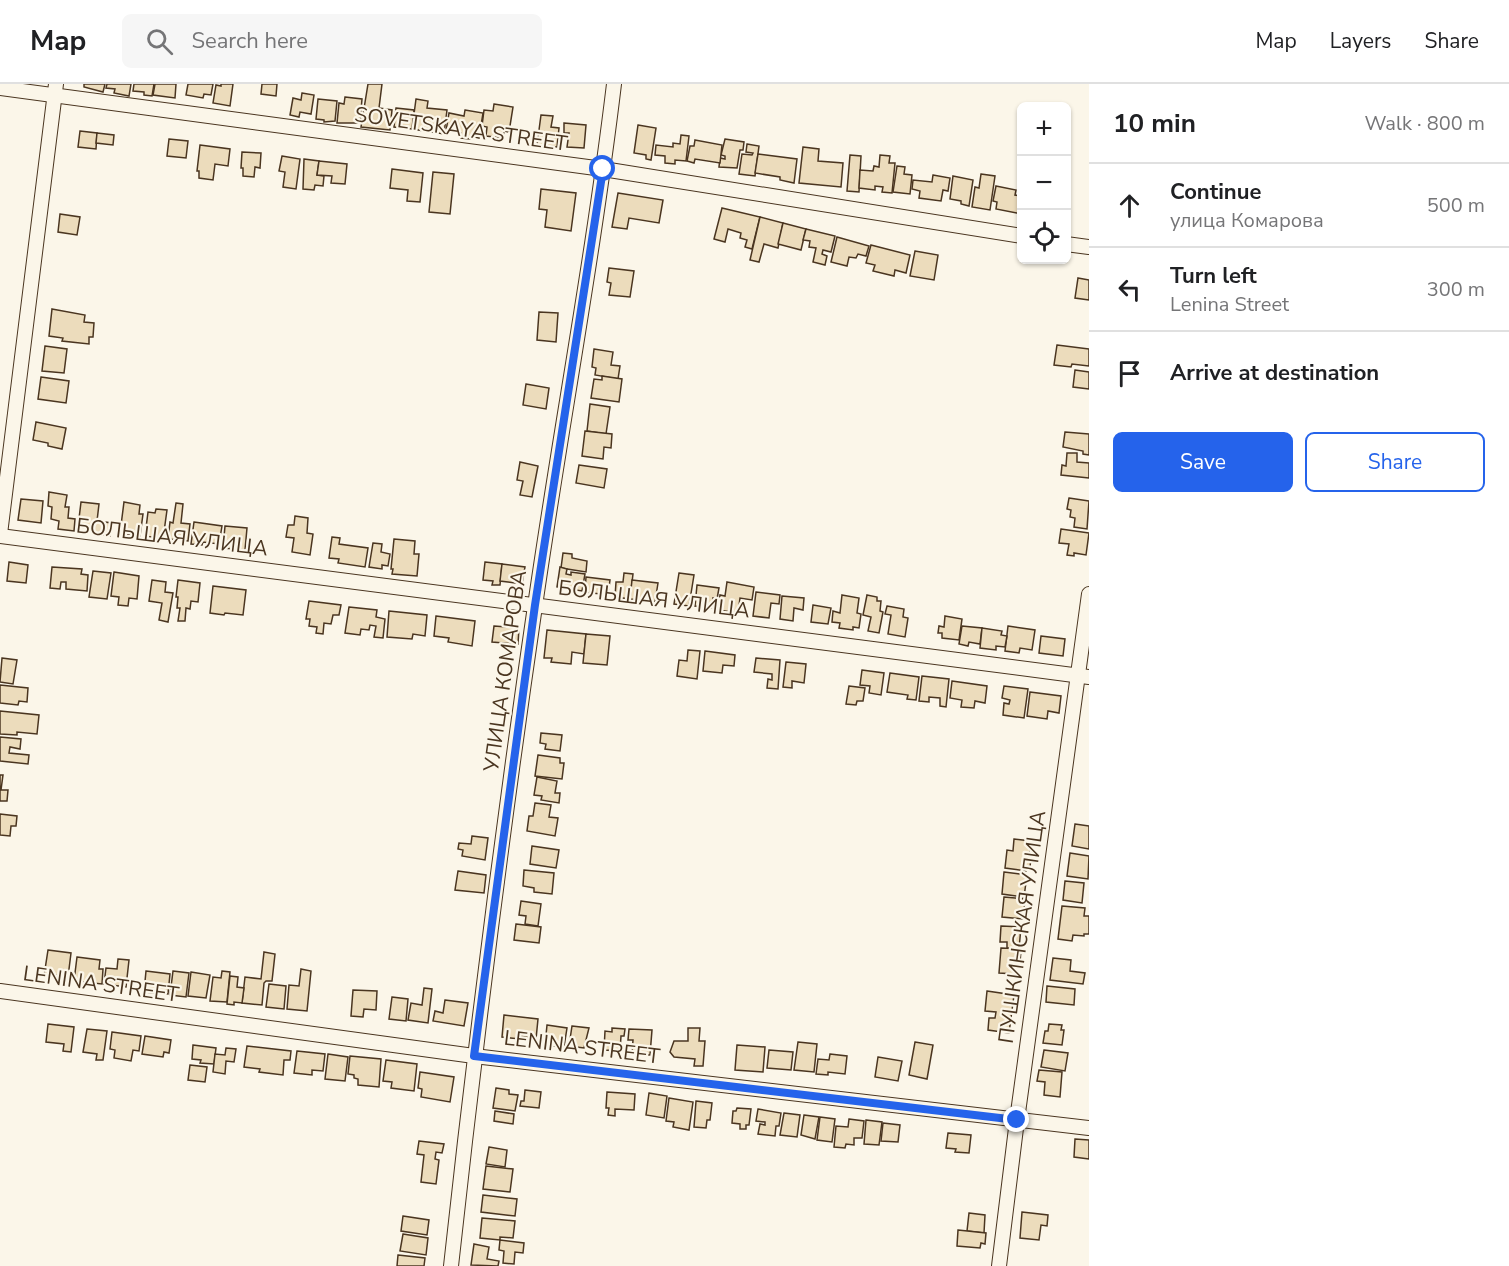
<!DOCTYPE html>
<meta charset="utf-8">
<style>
body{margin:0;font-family:"Nunito Sans",sans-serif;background:#f6f6f6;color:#202124}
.controls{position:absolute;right:18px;top:18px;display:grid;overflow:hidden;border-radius:9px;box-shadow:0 2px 4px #0004}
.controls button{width:54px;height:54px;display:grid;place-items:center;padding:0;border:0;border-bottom:2px solid #e0e0e0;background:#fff;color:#202124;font:30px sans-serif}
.stop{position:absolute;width:18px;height:18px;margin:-14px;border:4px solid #2563eb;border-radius:50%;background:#fff}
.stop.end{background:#2563eb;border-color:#fff;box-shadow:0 2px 6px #0008}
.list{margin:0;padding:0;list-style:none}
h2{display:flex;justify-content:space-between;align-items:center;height:78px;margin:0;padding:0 24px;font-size:26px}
h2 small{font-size:20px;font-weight:400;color:#757577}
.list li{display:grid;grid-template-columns:39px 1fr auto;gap:18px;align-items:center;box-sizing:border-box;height:84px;padding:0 24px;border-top:2px solid #e0e0e0}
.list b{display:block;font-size:22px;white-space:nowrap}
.list p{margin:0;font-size:20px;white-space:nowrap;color:#757577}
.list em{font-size:20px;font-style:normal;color:#757577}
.actions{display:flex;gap:12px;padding:18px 24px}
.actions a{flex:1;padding:14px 0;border:2px solid #2563eb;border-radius:9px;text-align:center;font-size:21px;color:#2563eb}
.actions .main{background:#2563eb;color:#fff}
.icon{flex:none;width:33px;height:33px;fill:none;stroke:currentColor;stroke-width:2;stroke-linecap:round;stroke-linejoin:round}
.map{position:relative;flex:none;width:1089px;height:1182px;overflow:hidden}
header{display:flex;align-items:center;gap:36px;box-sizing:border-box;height:84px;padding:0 30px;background:#fff;border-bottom:2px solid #e0e0e0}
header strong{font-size:28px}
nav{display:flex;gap:33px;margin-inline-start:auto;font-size:21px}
.search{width:420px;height:54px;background:#f6f6f6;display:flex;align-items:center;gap:15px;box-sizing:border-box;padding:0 21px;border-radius:9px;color:#757577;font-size:22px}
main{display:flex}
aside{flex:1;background:#fff}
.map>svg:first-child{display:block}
.building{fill:#ecdcbc;stroke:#4a3520;stroke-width:1.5}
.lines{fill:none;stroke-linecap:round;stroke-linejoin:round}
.minor-casing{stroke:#4a3520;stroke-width:16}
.minor{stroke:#fbf6e9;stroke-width:14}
.route{stroke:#2563eb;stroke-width:8}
.labels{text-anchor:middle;stroke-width:4.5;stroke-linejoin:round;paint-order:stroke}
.street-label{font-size:21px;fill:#4a3520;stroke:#fbf6e9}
</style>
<header>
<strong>Map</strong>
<div class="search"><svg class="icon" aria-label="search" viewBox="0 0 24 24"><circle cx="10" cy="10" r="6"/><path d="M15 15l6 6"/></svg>Search here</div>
<nav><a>Map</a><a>Layers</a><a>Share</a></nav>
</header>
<main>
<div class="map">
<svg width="1089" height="1182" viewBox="0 0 1089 1182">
<rect width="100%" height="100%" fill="#fbf6e9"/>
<g class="building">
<path d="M84,0H105L103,8L84,3Z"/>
<path d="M107,0H131L129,12L114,9L115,5L106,4Z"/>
<path d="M134,0H154L152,12L144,11V8L133,7Z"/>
<path d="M155,0H176L175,14L153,11Z"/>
<path d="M188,0H213L211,11L204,10L203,14L186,11Z"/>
<path d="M221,0H233L230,22L213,19L216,1L221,2Z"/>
<path d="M262,0H277L276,12L261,10Z"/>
<path d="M368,0H382L379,24L392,26L390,46L361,43Z"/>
<path d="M302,9L314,11L311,30L300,28L299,33L290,31L293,14L301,16Z"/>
<path d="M345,13L362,15L360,39H337L339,19L344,20Z"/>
<path d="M318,15L337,17L335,37L324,38V36L316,35Z"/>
<path d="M416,15L428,17L427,24L447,26L444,50L412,45Z"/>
<path d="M494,20L513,23L509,48L504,47L503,54L486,52L487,43L482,42L484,26L493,27Z"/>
<path d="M396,24L414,26L412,45L394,43Z"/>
<path d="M465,26L483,29L479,54L471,52L470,55L461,54V49L446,47L449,29L464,32Z"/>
<path d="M541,31L553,32L551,43L559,44L557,63L537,61Z"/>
<path d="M564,39L586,41L584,64L567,63L569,49H564Z"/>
<path d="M638,41L656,44L651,76L646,75V71L634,69Z"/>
<path d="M80,47L97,49L96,65L78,63Z"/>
<path d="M97,49L114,51L113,61L96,59Z"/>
<path d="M681,51L689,52L686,77L675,76V80L665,79V72L655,71L656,61L673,63V59L680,60Z"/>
<path d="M169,55L188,57L186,74L167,72Z"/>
<path d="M725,55L744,58L743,66H740L737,84L719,83L720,74L725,75V72L721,71Z"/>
<path d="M695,56L722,61L720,79L695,75L694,79L687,77L690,62H694Z"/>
<path d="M747,60L759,62L755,92L739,90L742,70L752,71L753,69L746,68Z"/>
<path d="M200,61L230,65L228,82L215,80L213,96L199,94V87H197Z"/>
<path d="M803,63L819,65L818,77L843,79L841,103L799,99Z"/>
<path d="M242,68L261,69L260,84L255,83L254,93L243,92V84H241Z"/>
<path d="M758,70L797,75L794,99L780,96V93L755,89Z"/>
<path d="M850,71L861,72L859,108L847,107Z"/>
<path d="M880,71L890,72L889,79H895L892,109L882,108L883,103L875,102V106L859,104L860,86L873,87L874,82L879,83Z"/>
<path d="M282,72L300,75L296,105L283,103L285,88L279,87Z"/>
<path d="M304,75L319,77L317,91L324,92L323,102L315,101L314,106L303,105Z"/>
<path d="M319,77L347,80L345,100L331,99L332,92L317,91Z"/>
<path d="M897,82L905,83L904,90L912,91L910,110L893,108Z"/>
<path d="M392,85L423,89L420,118L407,117L408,106L390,104Z"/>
<path d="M433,88L454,90L450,130L429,128Z"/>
<path d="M981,90L995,92L990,126L972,123L975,103L979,104Z"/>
<path d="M933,91L950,94L948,107L943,106L941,117L919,114L920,107L912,105L913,96L932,98Z"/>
<path d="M953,92L973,96L969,122L961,120V117L950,115Z"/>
<path d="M996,102L1016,106L1015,111L1022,112V130L996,125L997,118L993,117Z"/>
<path d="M541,105L576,109L571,147L545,143L547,126L539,125Z"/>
<path d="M618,109L663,116L659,139L629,134L627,145L612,143Z"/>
<path d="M722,124L760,133L752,165L745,163L747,156L740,154L741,149L728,145L725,158L714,155Z"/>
<path d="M60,130L80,133L77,151L58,148Z"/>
<path d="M760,133L783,139L778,164L764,160L759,178L750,176Z"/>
<path d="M783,139L806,145L801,166L778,160Z"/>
<path d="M806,145L835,152L831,168L823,166L822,170L827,172L825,181L813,178L816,164L809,163L810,157L803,156Z"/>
<path d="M837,153L869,162L866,172L858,170L856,174L849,173L847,182L831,178Z"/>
<path d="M871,161L910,171L906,189L895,186L894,192L873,187L875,181L866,179Z"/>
<path d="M915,167L938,171L934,196L910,192Z"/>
<path d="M609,184L634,187L630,213L609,211L611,199L607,198Z"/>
<path d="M1078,194L1089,196V216L1075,214Z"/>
<path d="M52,225L85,231L84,238L94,239L93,253H89V260L62,257L63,254L49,252Z"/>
<path d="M539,228L558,229L556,258L537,256Z"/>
<path d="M1057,261L1089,265V282L1072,280L1071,283L1054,281Z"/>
<path d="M45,262L67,265L64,289L42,287Z"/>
<path d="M594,265L613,268L611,281L620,282L618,295L595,291L596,284L592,283Z"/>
<path d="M1075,286L1089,288V305L1073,303Z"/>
<path d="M602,292L622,295L619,318L591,314L594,295L602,296Z"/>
<path d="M41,293L69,297L66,319L38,315Z"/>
<path d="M526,300L549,304L546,325L523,321Z"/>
<path d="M590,320L610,323L606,350L587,347Z"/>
<path d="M36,338L66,344L62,365L48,362V359L33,356Z"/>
<path d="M585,347L612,350L611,364L604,363L603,375L582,372Z"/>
<path d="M1065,348L1089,350V371L1083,370V367L1063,363Z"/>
<path d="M1067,369H1077V378L1089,379V394L1061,391L1062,381L1066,382Z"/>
<path d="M520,378L538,382L532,413L520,411L523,397L517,396Z"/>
<path d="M579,381L607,385L604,404L576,399Z"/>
<path d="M49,408L67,411L65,423H69L68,434L75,435L74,447L58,445L59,437L51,435L52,423L48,422Z"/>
<path d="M1069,414L1089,417L1087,445L1074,443L1075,434L1070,433L1071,426L1067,425Z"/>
<path d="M21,415L43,417L41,439L18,436Z"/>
<path d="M81,418L99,420L97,437L112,439L110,452L93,450V444L78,443Z"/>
<path d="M124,418L140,421L139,430H143L140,452L120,449Z"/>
<path d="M176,419L183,420L181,439L190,440L188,457L168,455L170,438L173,439Z"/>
<path d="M156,425L167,426L163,455L145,452L148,428L155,429Z"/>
<path d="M295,432L308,434L307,449L313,450L310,471L292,468L294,454L286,453L288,441H294Z"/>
<path d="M194,438L222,442L219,460L203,458L202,461L191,460Z"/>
<path d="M225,442L247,444L245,466L223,464Z"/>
<path d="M1061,445L1089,449L1086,471L1074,469V472L1067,471L1069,460L1059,459Z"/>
<path d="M332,453L340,454L339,460L368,464L365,483L338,479L339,475L329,474Z"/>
<path d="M394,455L415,457L414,470H419L417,492L392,490L393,485H391Z"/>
<path d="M373,459L382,460L381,468L390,470L388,482L382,481V485L369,483Z"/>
<path d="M563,469L572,470V474L587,477L586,488L561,484Z"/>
<path d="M9,478L28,481L26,499L7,497Z"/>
<path d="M485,478L502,480L500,501H492L493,497L483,496Z"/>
<path d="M502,480L525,483L522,500L500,497Z"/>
<path d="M52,483L82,485L81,490L88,491L87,507L66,505V498H61L60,505L50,504Z"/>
<path d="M560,483L567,485L566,490L571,491V488L585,490L582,507L557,503Z"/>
<path d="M93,487L111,489L107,515L89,513Z"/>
<path d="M114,488L139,492L137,515L129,514L128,522L118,521L119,513L111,512Z"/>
<path d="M624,489L633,490L630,515L615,513L616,498H623Z"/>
<path d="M679,489L694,491L689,522L674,520Z"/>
<path d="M586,493L610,496L608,511L585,508Z"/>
<path d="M152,496L166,498L165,508L173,509L168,538L159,536L162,519L149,517Z"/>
<path d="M178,496L200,499L198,518L191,517L190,525L186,524L185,537H178L180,524H177L178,513H176Z"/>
<path d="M632,496L658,499L655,518L630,515Z"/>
<path d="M727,498L754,503L752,516L740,514L738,529L718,526L720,511L725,512Z"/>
<path d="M697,501L719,504L717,515L713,514L712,524L695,522Z"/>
<path d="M213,502L246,506L243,531L225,529L224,531L210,529Z"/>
<path d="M756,508L780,511L779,520L771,519L769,534L753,532Z"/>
<path d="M842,511L859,514L857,529L861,530L859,544L853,543V546L839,544L840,539L832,538L833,527L840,529Z"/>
<path d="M867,511L877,513V517H881L880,527L883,528L879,549L868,547L871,533L863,531Z"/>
<path d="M782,512L804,514L803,526L794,524L793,537L780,535Z"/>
<path d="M309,517L341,521L339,531H333L331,540L324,539L323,550L316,549L317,543L309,542L310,535H306Z"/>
<path d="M813,521L831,524L828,540L811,538Z"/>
<path d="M887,522L904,525L903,533L908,534L905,553L888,550L891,531L885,530Z"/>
<path d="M349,523L377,526L376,533L385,535L383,554L374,553L376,542L370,541L369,546L361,545L360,551L345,549Z"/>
<path d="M389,527L427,531L425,552L413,550L412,555L387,553Z"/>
<path d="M436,532L475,537L472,562L448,558L449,554L434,552Z"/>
<path d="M945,532L962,535L959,556L942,554V549H938L939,542L944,543Z"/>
<path d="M494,542L519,544L518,560L492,558Z"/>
<path d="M962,542L982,544L980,560L969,558L968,562L959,560Z"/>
<path d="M1008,542L1035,546L1032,566L1020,564L1019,569L1005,567Z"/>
<path d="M982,544L1002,547L1001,551L1007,552L1005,563L996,562V566L980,564Z"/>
<path d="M547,546L586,550L584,570L572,568L571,580L551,578L552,574H544Z"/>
<path d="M586,550L610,552L607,581L583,579Z"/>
<path d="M1041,552L1065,555L1063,572L1039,569Z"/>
<path d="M688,566L700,567L697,595L677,592L679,576L687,577Z"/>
<path d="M705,567L735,571L734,582L723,581L722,589L703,587Z"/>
<path d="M2,574L17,576L13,600L0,598Z"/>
<path d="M756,574L780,576L778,605L767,604L768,595L772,596V590L754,588Z"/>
<path d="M786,578L806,580L804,599L792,597V604L783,603Z"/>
<path d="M862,586L884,589L881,611L869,609L870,602L860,601Z"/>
<path d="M890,589L919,593L916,616L907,615L908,611L887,608Z"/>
<path d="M922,592L949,595L946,623L940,622V614L929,613V618L919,617Z"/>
<path d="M952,597L987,602L985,619L975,617L974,624L961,623L962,616L950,614Z"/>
<path d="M0,601L28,604L27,618L19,617L18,621L0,619Z"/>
<path d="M849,602L865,604L863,617H857L856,621L846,620Z"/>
<path d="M1004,602L1028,605L1024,634L1003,631L1004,619L1009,620L1010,616L1002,614Z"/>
<path d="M1030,608L1061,612L1059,629L1048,627L1047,635L1027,632Z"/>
<path d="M0,627L39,631L37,650L17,648V651L0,650Z"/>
<path d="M541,649L562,651L560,667L545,665L546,660L540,659Z"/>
<path d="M0,653L21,655L20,665L10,663L9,669L29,671L28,680L0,677Z"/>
<path d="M538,671L560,674V679H564L562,695L535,692Z"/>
<path d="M0,691H3L1,706H8L7,717H0Z"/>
<path d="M537,693L557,697L555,709H560L559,719L541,716L542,712L534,711Z"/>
<path d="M535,719L551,721L549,733L558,734L555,752L527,747L529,732H533Z"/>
<path d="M0,730L17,732L16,742H11L10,752L0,751Z"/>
<path d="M1075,740L1089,742V765L1072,762Z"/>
<path d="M472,752L488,754L485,776L462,772L463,766L458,765L459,759L471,760Z"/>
<path d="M1014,755L1031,757L1029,773L1031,774L1030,783L1027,782L1026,787L1005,784L1007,766L1013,767Z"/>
<path d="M532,762L559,766L556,784L530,780Z"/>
<path d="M1070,769L1089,772L1088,795L1067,792Z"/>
<path d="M524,786L554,789L552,810L534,808V804L523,802Z"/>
<path d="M458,787L486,791L484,809L455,806Z"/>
<path d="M1004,788L1027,791L1024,813L1002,810Z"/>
<path d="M1065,797L1084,799L1082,819L1063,816Z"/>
<path d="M1004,813L1025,815L1023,835L1002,833Z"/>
<path d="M521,817L541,820L538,842L525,840L526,832L519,831Z"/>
<path d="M1062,822L1085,824L1084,832H1089V850H1084V852L1073,851L1072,857L1058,855Z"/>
<path d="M516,840L541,843L539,859L514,856Z"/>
<path d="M1001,842L1021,843L1019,865L1007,864V858H1000Z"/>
<path d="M1001,864L1021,865L1020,879H1015V890L999,889Z"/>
<path d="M48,866L71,869L68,893L57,891L56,894L44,892Z"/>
<path d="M264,868L275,870L272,897H266L264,899L262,921L242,919L245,893L261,895Z"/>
<path d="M77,873L100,876L99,885H103L102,900L74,897Z"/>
<path d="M1053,874L1071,876L1070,887L1085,889L1083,900L1050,896Z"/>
<path d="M118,875L129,876L126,903L104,900L106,884L117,885Z"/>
<path d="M301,885L311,887L307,927L287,925L289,901L299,902Z"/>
<path d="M146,887L170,890L168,910L144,908Z"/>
<path d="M173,887L189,889L186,913L170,911Z"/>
<path d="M222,887L230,888L227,918L210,917L213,893L221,894Z"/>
<path d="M191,888L210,891L206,914L188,912Z"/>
<path d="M230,892L238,893L237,903L244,904L242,919L234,918V921L227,920Z"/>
<path d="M269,900L286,902L284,925L266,923Z"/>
<path d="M1047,902L1075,905L1074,921L1046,918Z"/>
<path d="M424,904L432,905L428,939L408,936L411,919L422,921Z"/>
<path d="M353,906L377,907L376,926L364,925L363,933L351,932Z"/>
<path d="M987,907L1014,911L1009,949L988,946L989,934H995L996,928L985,927Z"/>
<path d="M392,913L408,915L406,937L389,935Z"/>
<path d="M445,916L468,919L464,942L433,937L435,927L443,929Z"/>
<path d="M504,931L538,935L536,955L520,952V955L502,953Z"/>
<path d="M48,940L74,943L71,968L63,967L64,960L46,958Z"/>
<path d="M1049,940L1062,941L1061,946H1064L1062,961L1043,959L1045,947H1048Z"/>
<path d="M547,941L567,944L564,963L545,961Z"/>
<path d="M572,942L589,944L584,964L569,962Z"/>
<path d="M612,944L625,945L624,952H621L620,967L604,966L605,947L612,948Z"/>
<path d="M688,944H700L699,957H705L703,982H694L695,975L674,973L670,968L674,957H688Z"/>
<path d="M87,945L107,947L103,976H96L97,970L83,968Z"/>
<path d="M629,945L652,946L650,971L632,970L633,956H628Z"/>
<path d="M112,948L141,952L139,967L133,966L131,977L114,974L115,966L110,965Z"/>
<path d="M145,952L171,956L169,969L164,968L163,973L142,970Z"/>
<path d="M798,958L817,960L814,988L794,986Z"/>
<path d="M915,958L933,961L927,995L909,991Z"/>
<path d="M193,961L216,964L214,980L200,979L201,976L192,975Z"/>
<path d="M737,961L765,963L763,988L735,986Z"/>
<path d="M247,962L291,967L290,976H284L283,991L259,988L260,985L244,983Z"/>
<path d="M226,964L236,965L234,978L226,977L225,990L213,988L215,970L225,971Z"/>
<path d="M769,966L793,968L791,986L767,984Z"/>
<path d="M1044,966L1068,969L1065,987L1041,983Z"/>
<path d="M297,967L325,970L323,987L312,986V991L294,989Z"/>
<path d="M328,970L348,973L345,997L325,995Z"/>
<path d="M830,970L847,972L845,990L828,988V991L816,990L818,975L829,976Z"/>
<path d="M350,972L381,975L379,1003L358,1001V995L354,994V991L348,990Z"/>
<path d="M878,973L902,977L898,997L875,993Z"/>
<path d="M386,976L417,980L414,1007L391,1004L392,998L383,997Z"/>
<path d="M190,981L207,983L205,998L188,996Z"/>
<path d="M1039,986L1062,988L1060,1013L1044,1011L1045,998L1037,997Z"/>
<path d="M420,988L454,993L450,1018L421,1013L422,1005L418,1004Z"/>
<path d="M496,1004L509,1006V1010L518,1011L515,1027L493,1024Z"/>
<path d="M525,1006L541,1008L539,1024L520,1022L521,1017H524Z"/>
<path d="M607,1008L635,1010L634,1026L615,1025V1032L608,1031L609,1024H606Z"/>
<path d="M649,1009L667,1012L664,1034L646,1031Z"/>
<path d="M669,1014L693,1018L689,1046L673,1043L674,1038L666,1037Z"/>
<path d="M696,1017L712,1019L710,1036H707L706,1044L694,1043Z"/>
<path d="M737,1024L751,1025L749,1041H746V1045H740V1040L732,1039L733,1027H736Z"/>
<path d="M758,1025L781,1029L779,1042H776L775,1052L758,1050L760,1040L765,1041V1038L756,1037Z"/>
<path d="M495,1027L514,1030L513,1040L494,1037Z"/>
<path d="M784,1029L800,1031L797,1053L780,1051Z"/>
<path d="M804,1031L819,1033L815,1055L801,1051Z"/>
<path d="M820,1033L835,1035L832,1058L817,1056Z"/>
<path d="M849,1035L864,1037L862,1054H854V1061L846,1060L845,1064L834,1063L836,1042L848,1043Z"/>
<path d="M866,1036L882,1038L879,1061L864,1060Z"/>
<path d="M883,1039L900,1041L898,1058L881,1057Z"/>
<path d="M948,1049L971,1051L969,1069L955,1068L956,1065L946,1064Z"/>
<path d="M1075,1055L1089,1056V1075L1074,1073Z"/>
<path d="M419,1057L444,1060L442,1069L436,1068L435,1075L439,1076L436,1100L421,1098L424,1071L417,1070Z"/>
<path d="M489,1063L507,1066L505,1083L486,1080Z"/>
<path d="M486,1082L513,1085L510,1108L483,1105Z"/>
<path d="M483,1111L517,1115L515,1132L481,1128Z"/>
<path d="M1022,1128L1048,1131L1047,1142L1041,1141L1039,1156L1020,1154Z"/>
<path d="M969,1129L985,1131L984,1149L967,1147Z"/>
<path d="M403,1132L429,1136L427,1151L401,1147Z"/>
<path d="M482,1134L515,1137L513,1154L500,1153V1156L480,1154Z"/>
<path d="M958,1146L986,1149L985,1160L981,1159L980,1164L957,1162Z"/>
<path d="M403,1150L428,1154L426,1171L400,1167Z"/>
<path d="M500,1156L524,1159L523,1169L515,1168L514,1180L503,1179L504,1167L499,1166Z"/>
<path d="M474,1160L489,1163L487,1175L499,1177L498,1182L471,1181Z"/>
<path d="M398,1171L425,1174L424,1182H397Z"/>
</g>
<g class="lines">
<g class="minor-casing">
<g id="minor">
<path d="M0,4L603,85L1022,152"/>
<path d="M1066,160L1089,163"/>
<path d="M0,450L56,0"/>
<path d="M0,452L1089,593"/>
<path d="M0,907L474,972L1089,1044"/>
<path d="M451,1182C475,962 503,741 535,522C560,348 593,175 614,0"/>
<path d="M999,1182L1017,1036L1089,510"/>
</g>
</g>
<use href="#minor" class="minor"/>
</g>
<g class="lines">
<path class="route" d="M603,85L535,521L474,972L1017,1036"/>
</g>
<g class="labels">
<g class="street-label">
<text transform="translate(461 45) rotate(8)" y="7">SOVETSKAYA STREET</text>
<text transform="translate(172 453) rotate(7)" y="7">БОЛЬШАЯ УЛИЦА</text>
<text transform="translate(654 515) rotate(7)" y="7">БОЛЬШАЯ УЛИЦА</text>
<text transform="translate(505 587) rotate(-82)" y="7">УЛИЦА КОМАРОВА</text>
<text transform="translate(1022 843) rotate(-82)" y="7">ПУШКИНСКАЯ УЛИЦА</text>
<text transform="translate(101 900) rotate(8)" y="7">LENINA STREET</text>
<text transform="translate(582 963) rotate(7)" y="7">LENINA STREET</text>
</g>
</g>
</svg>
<div class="controls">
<button>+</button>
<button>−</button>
<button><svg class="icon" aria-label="locate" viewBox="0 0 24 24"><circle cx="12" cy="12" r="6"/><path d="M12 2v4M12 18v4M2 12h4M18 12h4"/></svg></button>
</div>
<div class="stop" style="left:603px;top:85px"></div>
<div class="stop end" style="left:1017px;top:1036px"></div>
</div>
<aside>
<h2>10 min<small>Walk · 800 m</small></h2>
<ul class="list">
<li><svg class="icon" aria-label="ahead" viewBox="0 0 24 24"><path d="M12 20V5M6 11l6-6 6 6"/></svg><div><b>Continue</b><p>улица Комарова</p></div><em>500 m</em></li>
<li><svg class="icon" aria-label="left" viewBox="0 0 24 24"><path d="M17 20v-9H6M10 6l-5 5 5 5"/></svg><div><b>Turn left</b><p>Lenina Street</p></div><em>300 m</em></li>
<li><svg class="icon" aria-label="arrive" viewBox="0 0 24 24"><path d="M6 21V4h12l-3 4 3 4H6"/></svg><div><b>Arrive at destination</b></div></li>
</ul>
<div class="actions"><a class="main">Save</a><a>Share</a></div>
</aside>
</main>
